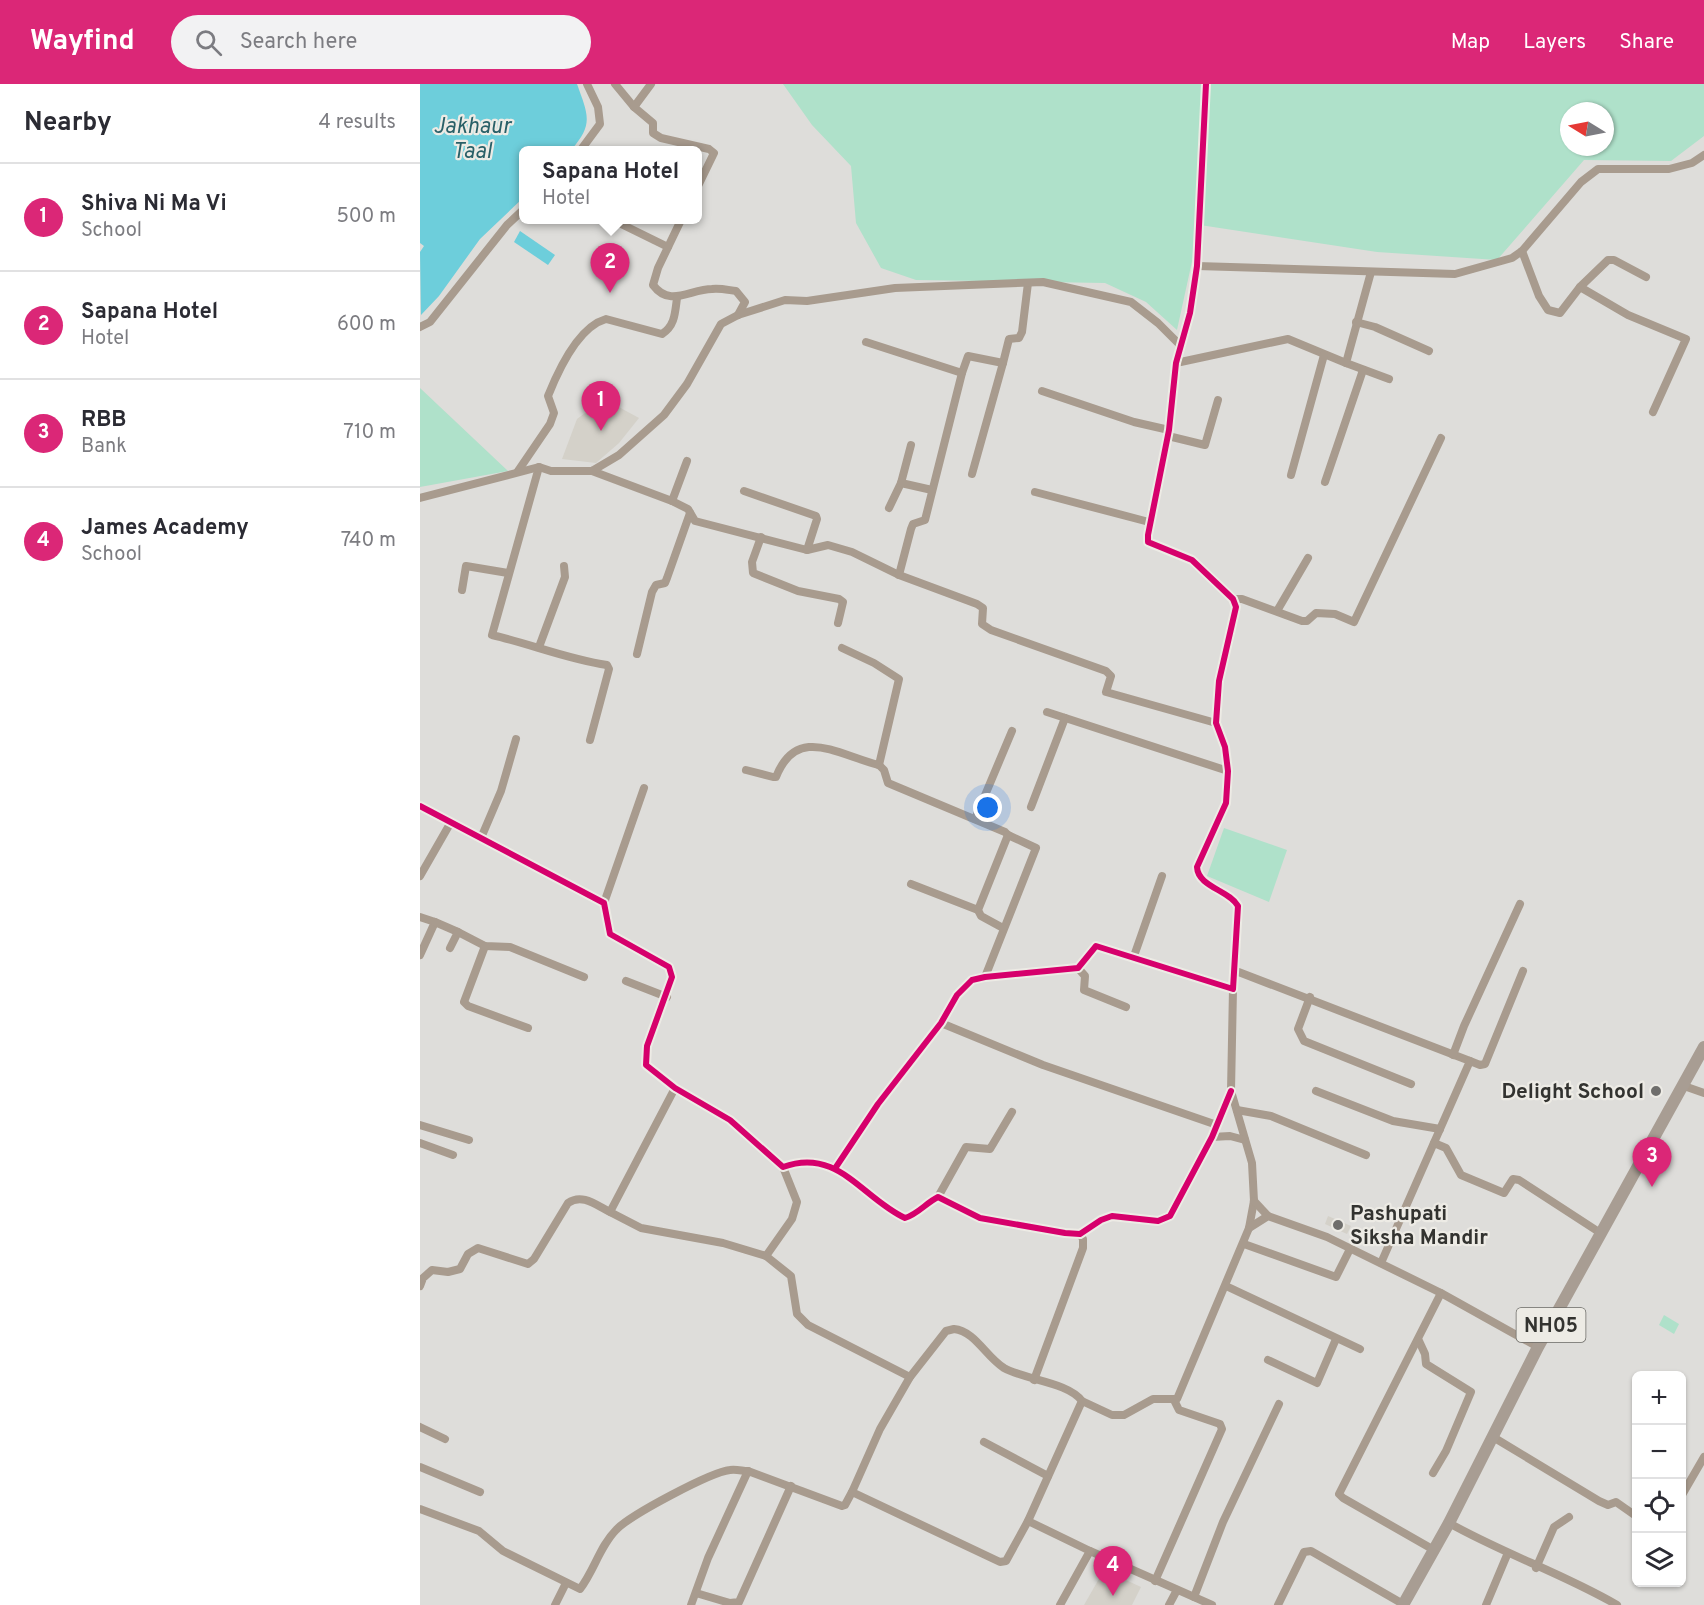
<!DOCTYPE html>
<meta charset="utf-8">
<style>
body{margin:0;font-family:Overpass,sans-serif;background:#f2f2f3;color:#2b2b33}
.controls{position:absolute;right:18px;bottom:18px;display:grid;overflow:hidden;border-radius:9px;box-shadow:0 2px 4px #0004}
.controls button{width:54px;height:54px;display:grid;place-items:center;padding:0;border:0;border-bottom:2px solid #e1e1e2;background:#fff;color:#2b2b33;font:30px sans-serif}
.compass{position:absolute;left:1140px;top:18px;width:54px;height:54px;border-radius:50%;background:#fff;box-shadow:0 2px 4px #0004;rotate:280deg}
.you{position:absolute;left:568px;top:724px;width:21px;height:21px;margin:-15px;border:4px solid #fff;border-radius:50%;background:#1a73e8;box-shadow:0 0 0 9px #1a73e833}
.badge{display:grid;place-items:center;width:39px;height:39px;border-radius:50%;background:#db2777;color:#fff;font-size:20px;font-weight:700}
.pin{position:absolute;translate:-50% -50px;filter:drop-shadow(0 2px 3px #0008)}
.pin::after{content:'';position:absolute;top:32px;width:21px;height:18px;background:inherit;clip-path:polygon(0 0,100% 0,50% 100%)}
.popup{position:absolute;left:99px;top:62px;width:183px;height:78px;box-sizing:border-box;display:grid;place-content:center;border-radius:9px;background:#fff;filter:drop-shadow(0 2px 4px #0005);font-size:20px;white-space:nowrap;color:#7c7c81}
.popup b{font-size:22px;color:#2b2b33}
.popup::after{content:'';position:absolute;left:50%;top:100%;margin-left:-12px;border:12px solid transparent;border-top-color:#fff}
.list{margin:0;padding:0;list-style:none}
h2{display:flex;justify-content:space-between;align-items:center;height:78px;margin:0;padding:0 24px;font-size:26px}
h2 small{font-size:20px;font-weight:400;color:#7c7c81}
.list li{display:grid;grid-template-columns:39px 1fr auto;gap:18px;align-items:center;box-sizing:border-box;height:108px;padding:0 24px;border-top:2px solid #e1e1e2}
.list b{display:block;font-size:22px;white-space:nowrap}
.list p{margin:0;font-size:20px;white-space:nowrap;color:#7c7c81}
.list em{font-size:20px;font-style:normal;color:#7c7c81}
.icon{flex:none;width:33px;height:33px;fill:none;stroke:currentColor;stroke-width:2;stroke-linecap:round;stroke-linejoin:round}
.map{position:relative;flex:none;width:1284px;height:1521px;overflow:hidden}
header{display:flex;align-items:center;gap:36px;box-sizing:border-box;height:84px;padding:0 30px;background:#db2777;color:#fff}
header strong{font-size:28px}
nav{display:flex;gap:33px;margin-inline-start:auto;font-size:21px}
.search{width:420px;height:54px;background:#f2f2f3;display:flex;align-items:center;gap:15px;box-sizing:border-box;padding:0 21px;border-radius:33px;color:#7c7c81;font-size:22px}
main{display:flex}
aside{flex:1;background:#fff}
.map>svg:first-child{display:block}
.built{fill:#d4d1c9}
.green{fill:#afe1ca;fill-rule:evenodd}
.water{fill:#6dcedb}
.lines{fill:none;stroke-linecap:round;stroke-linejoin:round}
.street{stroke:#a89b8e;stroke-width:8}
.primary{stroke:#a89d93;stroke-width:12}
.cycleway-casing{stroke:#edebe5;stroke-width:10}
.cycleway{stroke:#d6006c;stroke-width:6}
.poi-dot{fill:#6f6e6c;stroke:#edebe5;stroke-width:2}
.labels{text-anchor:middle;stroke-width:4.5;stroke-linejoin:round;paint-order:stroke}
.shield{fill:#edebe5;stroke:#6b6a66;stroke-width:1.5}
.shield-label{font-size:20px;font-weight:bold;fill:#333330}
.poi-label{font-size:21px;font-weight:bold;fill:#333330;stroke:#edebe5;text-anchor:end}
.water-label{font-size:22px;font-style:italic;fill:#296068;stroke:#edebe5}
</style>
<header>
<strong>Wayfind</strong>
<div class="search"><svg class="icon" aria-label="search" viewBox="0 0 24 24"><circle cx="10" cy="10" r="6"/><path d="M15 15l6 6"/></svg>Search here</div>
<nav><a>Map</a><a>Layers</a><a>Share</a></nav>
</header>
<main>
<aside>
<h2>Nearby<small>4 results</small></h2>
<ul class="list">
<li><span class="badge">1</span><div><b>Shiva Ni Ma Vi</b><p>School</p></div><em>500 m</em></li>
<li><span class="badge">2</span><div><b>Sapana Hotel</b><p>Hotel</p></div><em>600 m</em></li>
<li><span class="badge">3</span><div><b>RBB</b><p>Bank</p></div><em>710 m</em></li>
<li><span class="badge">4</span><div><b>James Academy</b><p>School</p></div><em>740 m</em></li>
</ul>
</aside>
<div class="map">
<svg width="1284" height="1521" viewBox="0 0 1284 1521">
<rect width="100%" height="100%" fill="#deddda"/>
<g class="built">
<path d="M184,315L219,334L199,359L176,379L142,375L157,335Z"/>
<path d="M908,1132L931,1142L927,1150L905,1140Z"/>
<path d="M684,1486L721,1503L712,1521H664Z"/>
</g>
<g class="green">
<path d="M363,0H1284V52L1251,77L1164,76L1077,176L957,168L780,141L757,246L726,218L685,199L496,196L461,184L436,139L431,82L392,41ZM1149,27H1185V63H1149Z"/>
<path d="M0,304L88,387L0,403Z"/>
<path d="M804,744L867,766L849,818L787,792Z"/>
<path d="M1244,1231L1259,1240L1254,1250L1239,1241Z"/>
</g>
<g class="water">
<path d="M0,0H157C168,31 174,40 151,66L103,67V114L60,155L19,212L1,231L0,168L4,162L0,159Z"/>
<path d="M100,147L135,171L128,181L94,158Z"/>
</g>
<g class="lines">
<g class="street">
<path d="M195,0L214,23"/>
<path d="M231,0L214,23L233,39V49L241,54L289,65L294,69L277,104"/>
<path d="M160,67L180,40L178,23L167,0"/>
<path d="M193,136L248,163"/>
<path d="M261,136L238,184L233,201C250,224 270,205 292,205C300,204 308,206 316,207L325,218L318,231"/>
<path d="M1102,167L1119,212L1128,226L1140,229L1160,203L1208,231L1266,255L1233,328"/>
<path d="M777,182L1035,190L1092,174L1102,167L1161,98L1178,85H1249L1272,79L1284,71"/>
<path d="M951,188L926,279L969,295"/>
<path d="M1160,203L1188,176H1194L1226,193"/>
<path d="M936,238L955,243L1009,267"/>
<path d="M0,243L10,238L87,141L103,126"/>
<path d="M446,258L542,289L548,272L583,279L589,255L599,254L602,248L608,199"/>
<path d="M756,279L868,255L926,279"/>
<path d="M622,307L714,338L749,346"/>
<path d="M748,352L785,361L798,316"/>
<path d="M119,383L72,551C111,560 147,575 187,581L189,585L170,656"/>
<path d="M98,387L130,340L134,329L128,312C138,287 158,243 186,235L242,250C255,242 255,229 257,214"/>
<path d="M172,387L252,417L268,425L275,437L387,466L408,461L432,468L479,491L557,520L563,524L562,540L571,546L686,587L691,592L686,608L796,639"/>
<path d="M552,390L583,279"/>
<path d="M871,391L904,271"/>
<path d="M905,398L943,286"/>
<path d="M481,399L512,406"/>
<path d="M324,407L396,432L397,435L387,466"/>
<path d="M615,408L729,438"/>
<path d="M0,414L119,383L131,387H172L199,371L244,331L267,300L301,240L318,231L365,216L387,217L475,204L623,198L711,218L738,239L761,262"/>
<path d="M252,417L267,377"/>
<path d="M469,424L481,399L491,361"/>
<path d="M341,453L332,478L333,489L378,507L419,515L423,518L418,539"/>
<path d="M479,491L491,445L493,440L505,436L542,289"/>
<path d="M42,506L46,482L88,489"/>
<path d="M813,515H822L882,537H887L896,529L915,530L934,538L1021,354"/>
<path d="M857,527L888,474"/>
<path d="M119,563L145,493L144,482"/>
<path d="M422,564L454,579L479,595L459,681"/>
<path d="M217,570L232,508L236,501L245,499L247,494L270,429"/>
<path d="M627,628L808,687"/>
<path d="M326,686L353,693H356C377,640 418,671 459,681L464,686L468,699L585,748L588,751L616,764L565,893"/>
<path d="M0,722L184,819L190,850L249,883L252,893L227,962L226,981L255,1004L310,1036L363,1083C418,1063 442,1114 485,1134C498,1130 506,1119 518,1113L560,1134L645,1149L660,1150L681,1136L692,1132L738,1137L750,1132L792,1053L811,1007"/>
<path d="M611,723L645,634"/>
<path d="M555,735L592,647"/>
<path d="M61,754L81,707L96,655"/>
<path d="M0,792L31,738"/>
<path d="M491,800L558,826"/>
<path d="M184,819L224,704"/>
<path d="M0,833L15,838L0,871"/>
<path d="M15,838L38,848L30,864"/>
<path d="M583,844L561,832L558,826L588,751"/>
<path d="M38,848L65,862L90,863L164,893"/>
<path d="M65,862L44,918L48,922L108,944"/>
<path d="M714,872L742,792"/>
<path d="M658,884L665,892L664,906L706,923"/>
<path d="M816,887L1050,977L961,1179"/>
<path d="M206,897L247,913"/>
<path d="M813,905L811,1007L832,1079L834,1117L829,1144"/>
<path d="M890,913L878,945L884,957L991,1000"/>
<path d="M521,939L623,981L797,1041"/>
<path d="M1033,971L1044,942L1100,820"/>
<path d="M1050,977L1060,981L1065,980L1103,887"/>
<path d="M1264,1002L1284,1009"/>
<path d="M896,1007L973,1037L1020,1045"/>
<path d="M817,1026L851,1032L946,1071"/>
<path d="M0,1041L49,1056"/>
<path d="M792,1053L810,1052L825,1056"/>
<path d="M0,1059L33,1071"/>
<path d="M1014,1059L1026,1064L1041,1091L1084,1109L1093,1095L1099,1096L1182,1150"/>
<path d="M416,1083L458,1020L521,939L537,911L552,896L565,893L658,884L676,862L813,905L818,822C809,806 778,803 777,783L806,719L808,687L805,663L796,639L799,597L816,523L813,515L772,476L728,458V451L749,346L756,279L770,229L777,182L786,0"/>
<path d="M518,1113L546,1063L570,1065L592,1028"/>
<path d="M834,1117L848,1132"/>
<path d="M190,1128L221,1144L303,1159L346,1172L372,1135L377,1118L363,1083"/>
<path d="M824,1160L916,1193L930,1165"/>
<path d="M346,1172L371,1192L377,1230L388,1241L490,1293"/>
<path d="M0,1202L3,1194L12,1186L28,1188L40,1185L48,1170L58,1164L108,1180L114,1175L148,1119C162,1109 176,1121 190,1128L255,1004"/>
<path d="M806,1202L940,1265"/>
<path d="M534,1245C555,1247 566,1273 584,1284C605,1296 648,1298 662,1317L608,1437L586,1477L580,1478L432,1408L460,1345L490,1293L526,1247Z"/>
<path d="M999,1257L1005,1270L1006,1280L1051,1308L1026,1367L1013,1389"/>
<path d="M848,1276L897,1299L916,1255"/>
<path d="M614,1296L663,1164V1155L660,1150"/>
<path d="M662,1317L692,1331H704L733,1315H757L829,1144L848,1132L907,1153L1021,1209L1118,1263"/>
<path d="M0,1343L25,1355"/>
<path d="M1073,1353L1179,1417L1188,1421L1196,1418L1216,1432"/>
<path d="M564,1358L628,1392"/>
<path d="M0,1383L60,1408"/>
<path d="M1262,1411L1284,1373"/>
<path d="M0,1425L59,1447L83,1467L160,1505C174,1487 180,1462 196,1446C210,1431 291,1388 310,1386C316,1385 323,1387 328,1387"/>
<path d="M608,1437L670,1467L640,1521"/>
<path d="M1029,1439C1084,1470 1144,1490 1197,1521"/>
<path d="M1014,1466L923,1414L919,1410L1021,1209"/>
<path d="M670,1467L792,1521"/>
<path d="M1116,1484L1134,1443L1149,1433"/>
<path d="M735,1497L802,1345L800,1340L759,1326L754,1316"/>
<path d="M276,1509L310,1519L319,1518L371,1402"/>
<path d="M774,1513L803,1438L859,1320"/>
<path d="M135,1521L146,1499"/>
<path d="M271,1521L288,1474L328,1387L422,1422L425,1421L432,1408"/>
<path d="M749,1521L757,1506"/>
<path d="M858,1521L884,1468L891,1467L983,1520"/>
<path d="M1066,1521L1087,1471"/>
</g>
<path class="primary" d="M983,1521L1029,1439L1118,1263L1284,963"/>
<g class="cycleway-casing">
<g id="cycleway">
<path d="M0,722L184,819L190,850L249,883L252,893L227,962L226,981L255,1004L310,1036L363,1083C418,1063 442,1114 485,1134C498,1130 506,1119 518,1113L560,1134L645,1149L660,1150L681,1136L692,1132L738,1137L750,1132L792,1053L811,1007"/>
<path d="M416,1083L458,1020L521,939L537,911L552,896L565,893L658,884L676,862L813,905L818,822C809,806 778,803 777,783L806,719L808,687L805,663L796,639L799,597L816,523L813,515L772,476L728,458V451L749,346L756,279L770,229L777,182L786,0"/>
</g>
</g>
<use href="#cycleway" class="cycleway"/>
</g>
<g class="poi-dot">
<circle cx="1236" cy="1007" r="6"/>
<circle cx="918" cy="1141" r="6"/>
</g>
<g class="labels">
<rect class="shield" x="1096.5" y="1224" width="69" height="34" rx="4.5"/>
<g class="shield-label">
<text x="1131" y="1248">NH05</text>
</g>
<g class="poi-label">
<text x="1224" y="1014">Delight School</text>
<text x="930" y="1136" text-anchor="start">Pashupati<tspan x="930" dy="24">Siksha Mandir</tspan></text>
</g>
<g class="water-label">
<text x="52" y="49">Jakhaur<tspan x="52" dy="25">Taal</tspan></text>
</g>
</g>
</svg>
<div class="controls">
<button>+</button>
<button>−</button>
<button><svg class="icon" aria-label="locate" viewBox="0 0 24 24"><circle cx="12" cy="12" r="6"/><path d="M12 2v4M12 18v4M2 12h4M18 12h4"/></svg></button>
<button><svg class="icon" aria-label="layers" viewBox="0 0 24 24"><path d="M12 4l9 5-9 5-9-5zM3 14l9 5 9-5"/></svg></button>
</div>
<svg class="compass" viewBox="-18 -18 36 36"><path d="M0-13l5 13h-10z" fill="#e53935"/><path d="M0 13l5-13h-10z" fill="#7c7c81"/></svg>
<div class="you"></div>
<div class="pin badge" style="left:181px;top:347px">1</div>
<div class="pin badge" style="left:190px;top:209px">2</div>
<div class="popup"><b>Sapana Hotel</b>Hotel</div>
<div class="pin badge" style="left:1232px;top:1103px">3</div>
<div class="pin badge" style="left:693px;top:1512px">4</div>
</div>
</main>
